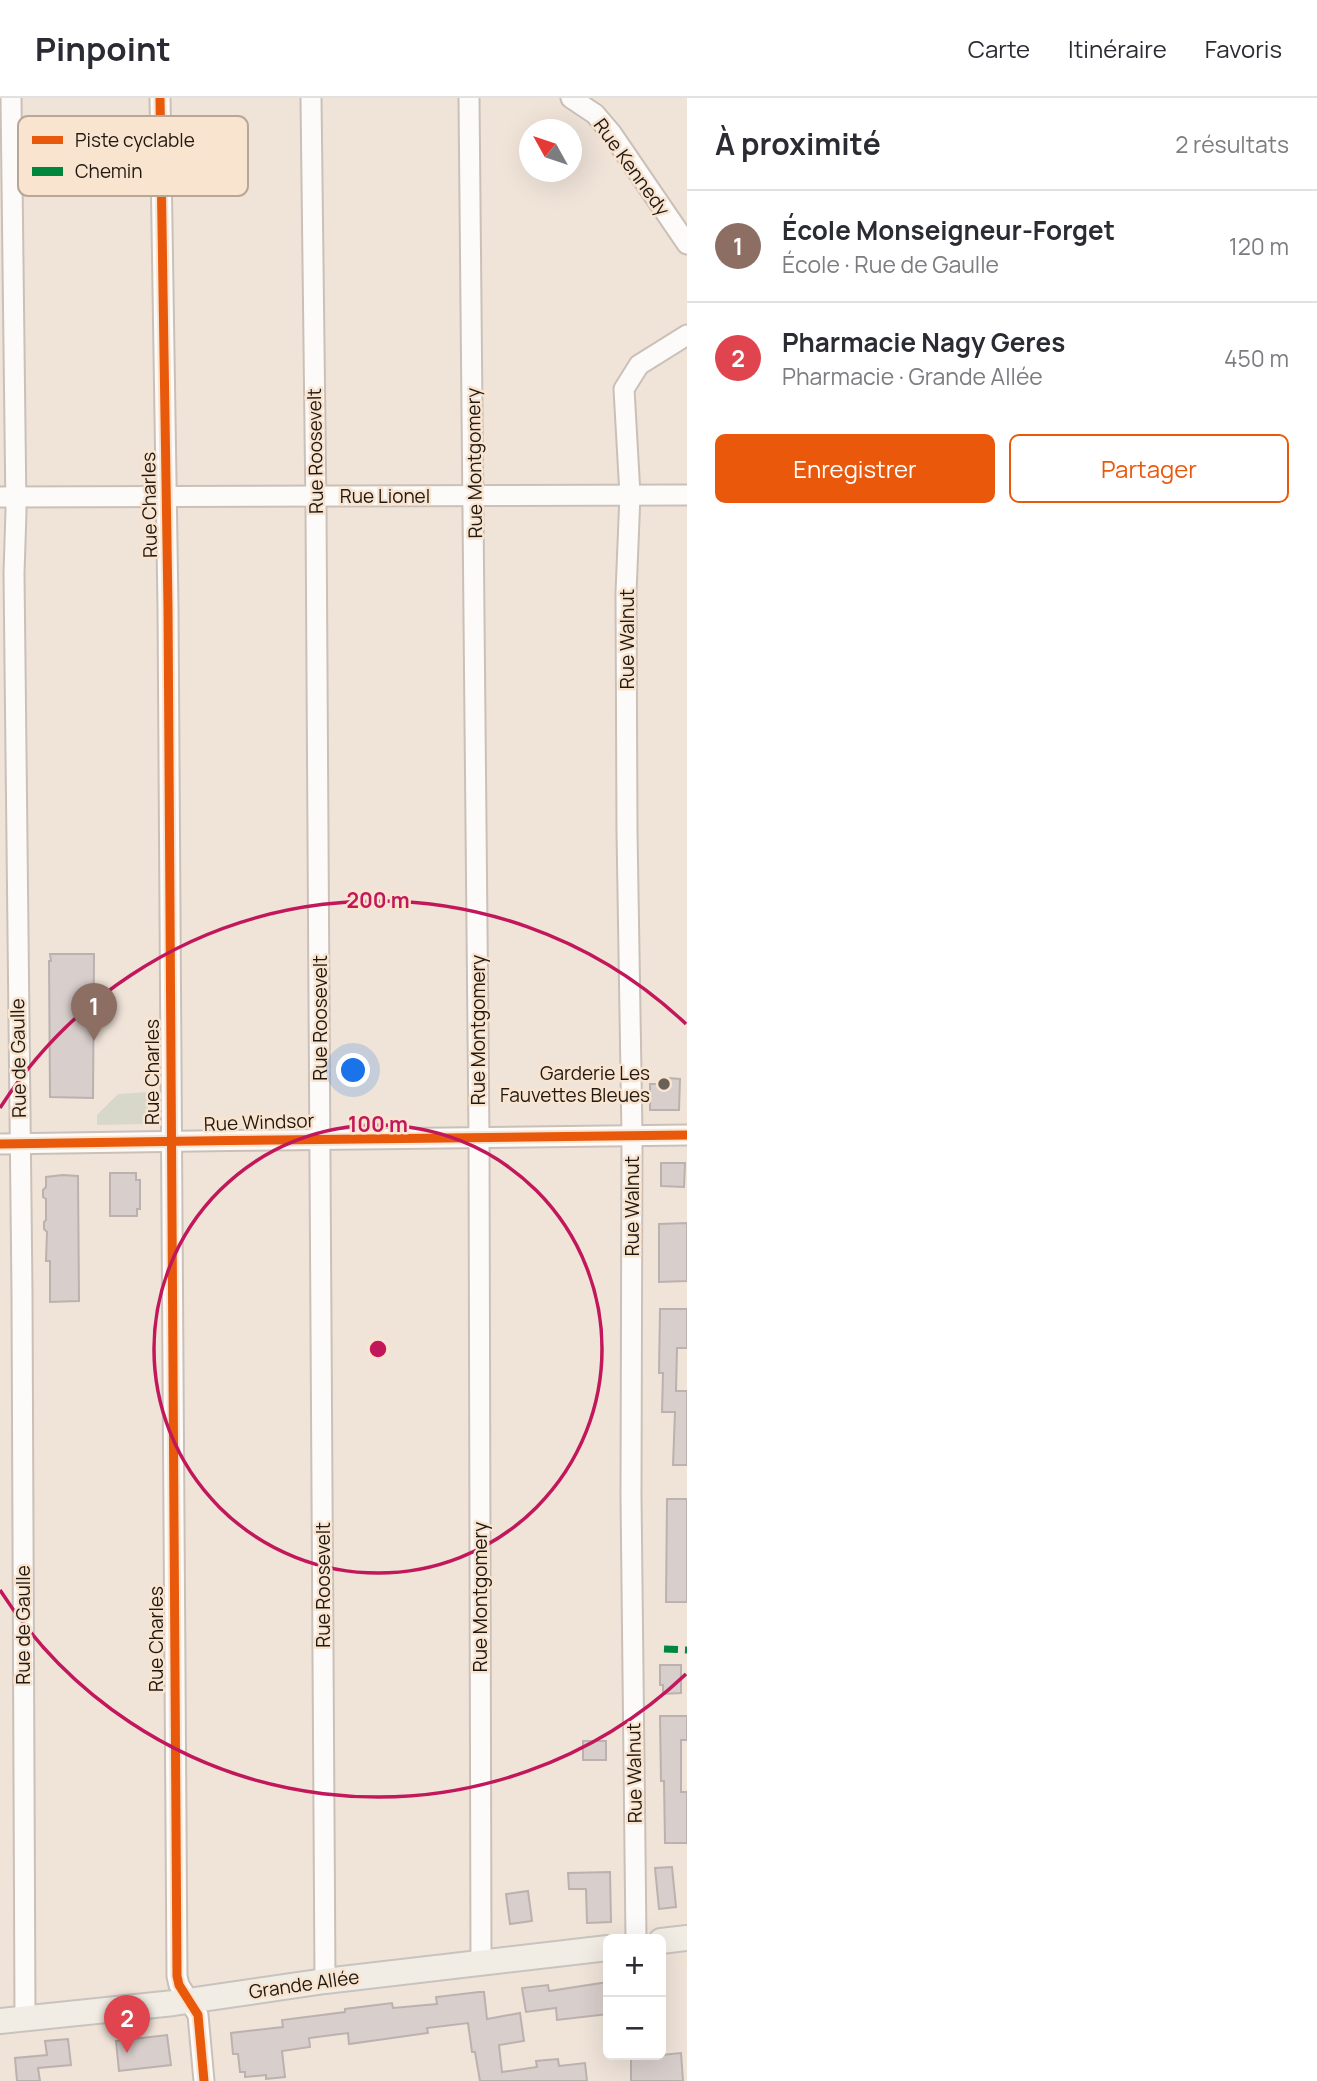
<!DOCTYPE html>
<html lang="fr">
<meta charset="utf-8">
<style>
body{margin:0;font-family:Manrope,sans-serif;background:#f7f7f7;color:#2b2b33}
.controls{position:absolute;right:21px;bottom:21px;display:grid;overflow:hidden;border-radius:10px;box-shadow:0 7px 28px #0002}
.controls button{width:63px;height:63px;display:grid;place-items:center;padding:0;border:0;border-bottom:2px solid #e1e1e2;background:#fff;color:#2b2b33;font:35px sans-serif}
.compass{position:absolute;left:519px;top:21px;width:63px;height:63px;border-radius:50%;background:#fff;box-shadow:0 7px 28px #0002;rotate:310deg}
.you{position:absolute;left:354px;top:973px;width:24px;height:24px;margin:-18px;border:5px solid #fff;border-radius:50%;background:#1a73e8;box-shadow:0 0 0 10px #1a73e833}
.badge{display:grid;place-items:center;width:46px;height:46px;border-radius:50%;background:#ea580c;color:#fff;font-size:23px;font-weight:700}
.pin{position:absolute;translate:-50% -58px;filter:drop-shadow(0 2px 4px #0008)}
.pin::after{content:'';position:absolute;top:37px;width:24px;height:21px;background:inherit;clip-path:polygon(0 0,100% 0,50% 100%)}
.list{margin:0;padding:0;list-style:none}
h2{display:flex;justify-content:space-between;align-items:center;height:91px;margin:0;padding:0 28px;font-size:30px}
h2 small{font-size:23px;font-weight:400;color:#7c7c81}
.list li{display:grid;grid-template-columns:46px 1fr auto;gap:21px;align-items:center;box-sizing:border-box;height:112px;padding:0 28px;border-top:2px solid #e1e1e2}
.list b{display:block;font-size:26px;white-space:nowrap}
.list p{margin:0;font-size:23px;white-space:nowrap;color:#7c7c81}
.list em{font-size:23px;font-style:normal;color:#7c7c81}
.actions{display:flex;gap:14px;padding:21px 28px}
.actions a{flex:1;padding:16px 0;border:2px solid #ea580c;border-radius:10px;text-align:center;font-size:24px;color:#ea580c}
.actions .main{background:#ea580c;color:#fff}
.map{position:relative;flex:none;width:687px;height:1983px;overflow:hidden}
header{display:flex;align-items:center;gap:42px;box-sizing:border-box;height:98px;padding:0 35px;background:#fff;border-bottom:2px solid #e1e1e2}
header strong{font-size:33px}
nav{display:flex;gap:38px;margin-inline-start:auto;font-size:24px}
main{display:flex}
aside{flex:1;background:#fff}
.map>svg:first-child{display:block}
.green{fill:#d7d8c9}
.building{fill:#d8cecc;stroke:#bbb1af;stroke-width:2}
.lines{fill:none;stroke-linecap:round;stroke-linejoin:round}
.minor-casing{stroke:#cac0b8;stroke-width:23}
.major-casing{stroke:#c8c3be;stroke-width:28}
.minor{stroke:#fdfbf9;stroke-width:19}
.major{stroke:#f1ede5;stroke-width:24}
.quiet{stroke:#00873e;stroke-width:7;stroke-dasharray:14 7;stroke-linecap:butt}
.cycleway-casing{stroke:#f9e4d0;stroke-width:13}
.cycleway{stroke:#e8590c;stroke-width:9}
.ring{fill:none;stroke:#c2185b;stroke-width:3.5}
.poi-dot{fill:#696058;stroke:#f9e4d0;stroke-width:2.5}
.labels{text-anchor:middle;stroke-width:5;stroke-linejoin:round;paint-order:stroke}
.street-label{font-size:19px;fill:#201912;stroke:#f9e4d0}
.poi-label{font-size:19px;fill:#201912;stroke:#f9e4d0;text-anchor:end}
.key{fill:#f9e4d0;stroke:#b8a797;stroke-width:2}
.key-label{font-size:19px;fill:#201912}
.centre{fill:#c2185b;stroke:#f9e4d0;stroke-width:3.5}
.ring-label{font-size:21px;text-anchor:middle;font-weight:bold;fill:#c2185b;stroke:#f9e4d0;stroke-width:5;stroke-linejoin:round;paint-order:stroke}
</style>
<header>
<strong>Pinpoint</strong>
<nav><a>Carte</a><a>Itinéraire</a><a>Favoris</a></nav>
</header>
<main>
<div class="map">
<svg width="687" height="1983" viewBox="0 0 687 1983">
<rect width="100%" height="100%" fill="#f0e4d9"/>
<path class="green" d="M148,994V1026L97,1027V1017L118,996Z"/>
<g class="building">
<path d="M50,856H94L93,1000L50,999L49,863H51Z"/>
<path d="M668,980L680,981L679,1012H650V986H667Z"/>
<path d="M661,1065H685L684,1089L661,1088Z"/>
<path d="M110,1075H136V1082H140V1111H137V1118H110Z"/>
<path d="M63,1077L78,1078L79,1203L50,1204V1163H46L47,1134L44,1131V1124L46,1122V1101L43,1099V1092L46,1089V1079Z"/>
<path d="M687,1125V1183L659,1184V1126Z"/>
<path d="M660,1211H687V1250H677L676,1293H687V1367H673L675,1314H662L663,1275H659Z"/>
<path d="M667,1401H687V1504H666Z"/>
<path d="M660,1567H681V1595L663,1596V1587H660Z"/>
<path d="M660,1618H687V1642H681V1694H687V1745H665L664,1683H661Z"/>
<rect x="583" y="1643" width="23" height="19"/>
<path d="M672,1769L676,1809L659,1811L655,1770Z"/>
<path d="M610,1774L611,1824L587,1825L586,1791H569L568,1775Z"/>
<path d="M528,1793L532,1823L510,1826L506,1796Z"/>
<path d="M608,1884V1916L557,1922L556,1910L526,1914L522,1890L548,1887L549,1893Z"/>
<path d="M479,1894H484L487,1921L520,1915L524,1943L499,1947L502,1974L537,1969L536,1963L558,1961L559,1968L585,1965L587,1983H480L475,1954H472L468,1925L427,1930L428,1935L349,1946L348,1935L309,1940L310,1949L282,1953L285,1979L266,1981V1977L245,1979V1974H240L238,1956H233L231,1935L283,1929L282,1922L345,1914V1911L392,1905L393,1910L437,1906L436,1899Z"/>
<path d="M167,1937L171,1967L119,1973L116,1943Z"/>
<path d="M68,1941L71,1967L38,1970L40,1983H17L15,1960L47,1957L45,1943Z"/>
<path d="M681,1955L683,1983H631V1960Z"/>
</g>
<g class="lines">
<g class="minor-casing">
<g id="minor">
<path d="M11,0L16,413L14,475L22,1194L25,1920"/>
<path d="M160,0L168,509L177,1878L179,1887L198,1917L204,1983"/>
<path d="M311,0L316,411L325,1883"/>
<path d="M469,0L479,1038L481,1865"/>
<path d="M571,0L595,16L612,36L687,146"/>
<path d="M0,399L687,397"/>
<path d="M0,1046C229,1043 458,1038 687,1037"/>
<path d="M636,1841L631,1397L632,1037L627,733L626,495L630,397L624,291L639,267L687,237"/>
</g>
</g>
<g class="major-casing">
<g id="major">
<path d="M661,1843L687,1840"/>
<path d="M0,1923L174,1905L325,1883L608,1850"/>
</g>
</g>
<use href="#minor" class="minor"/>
<use href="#major" class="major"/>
<path class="quiet" d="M664,1551L687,1552"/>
<g class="cycleway-casing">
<g id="cycleway">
<path d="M160,0L168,509L177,1878L179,1887L198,1917L204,1983"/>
<path d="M0,1046C229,1043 458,1038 687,1037"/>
</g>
</g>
<use href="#cycleway" class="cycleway"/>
</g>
<g class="ring">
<circle cx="378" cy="1251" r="224"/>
<path d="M686 1576A448 448 0 0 1 0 1492M0 1010A448 448 0 0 1 686 926"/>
</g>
<circle class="poi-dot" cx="664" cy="986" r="7"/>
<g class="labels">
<g class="street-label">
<text transform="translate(632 69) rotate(54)" y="7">Rue Kennedy</text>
<text transform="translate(315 353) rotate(-91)" y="7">Rue Roosevelt</text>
<text transform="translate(474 365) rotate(-91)" y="7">Rue Montgomery</text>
<text x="385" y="405">Rue Lionel</text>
<text transform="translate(149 407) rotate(-91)" y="7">Rue Charles</text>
<text transform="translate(627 541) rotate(-90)" y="7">Rue Walnut</text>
<text transform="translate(320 920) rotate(-90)" y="7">Rue Roosevelt</text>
<text transform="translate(478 932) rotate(-90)" y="7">Rue Montgomery</text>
<text transform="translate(18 960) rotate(-91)" y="7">Rue de Gaulle</text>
<text transform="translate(152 974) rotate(-90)" y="7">Rue Charles</text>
<text transform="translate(259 1024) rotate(-2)" y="7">Rue Windsor</text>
<text transform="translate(632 1108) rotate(-90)" y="7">Rue Walnut</text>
<text transform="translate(323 1487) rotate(-90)" y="7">Rue Roosevelt</text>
<text transform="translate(480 1499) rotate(-90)" y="7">Rue Montgomery</text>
<text transform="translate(23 1527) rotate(-90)" y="7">Rue de Gaulle</text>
<text transform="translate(156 1541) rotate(-90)" y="7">Rue Charles</text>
<text transform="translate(634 1675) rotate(-91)" y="7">Rue Walnut</text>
<text transform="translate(304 1886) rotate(-8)" y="7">Grande Allée</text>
</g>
<g class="poi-label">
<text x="650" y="982">Garderie Les<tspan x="650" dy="22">Fauvettes Bleues</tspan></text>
</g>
</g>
<rect x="18" y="18" width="230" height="80" rx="10" class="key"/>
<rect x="32" y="38" width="31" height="8" fill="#e8590c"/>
<rect x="32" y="69" width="31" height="9" fill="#00873e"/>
<g class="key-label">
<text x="75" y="49">Piste cyclable</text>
<text x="75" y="80">Chemin</text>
</g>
<circle cx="378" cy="1251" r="10" class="centre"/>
<g class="ring-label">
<text x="378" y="810">200 m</text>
<text x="378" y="1034">100 m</text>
</g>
</svg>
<div class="controls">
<button>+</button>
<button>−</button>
</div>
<svg class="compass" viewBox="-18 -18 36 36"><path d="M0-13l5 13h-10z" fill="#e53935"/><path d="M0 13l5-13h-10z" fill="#7c7c81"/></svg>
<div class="you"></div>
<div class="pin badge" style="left:94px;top:943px;background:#8d6e63">1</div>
<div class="pin badge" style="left:127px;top:1955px;background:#e0444e">2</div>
</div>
<aside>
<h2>À proximité<small>2 résultats</small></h2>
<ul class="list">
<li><span class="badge" style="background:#8d6e63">1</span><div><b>École Monseigneur-Forget</b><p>École · Rue de Gaulle</p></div><em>120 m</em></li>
<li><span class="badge" style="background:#e0444e">2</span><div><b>Pharmacie Nagy Geres</b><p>Pharmacie · Grande Allée</p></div><em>450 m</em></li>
</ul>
<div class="actions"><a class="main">Enregistrer</a><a>Partager</a></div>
</aside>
</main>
